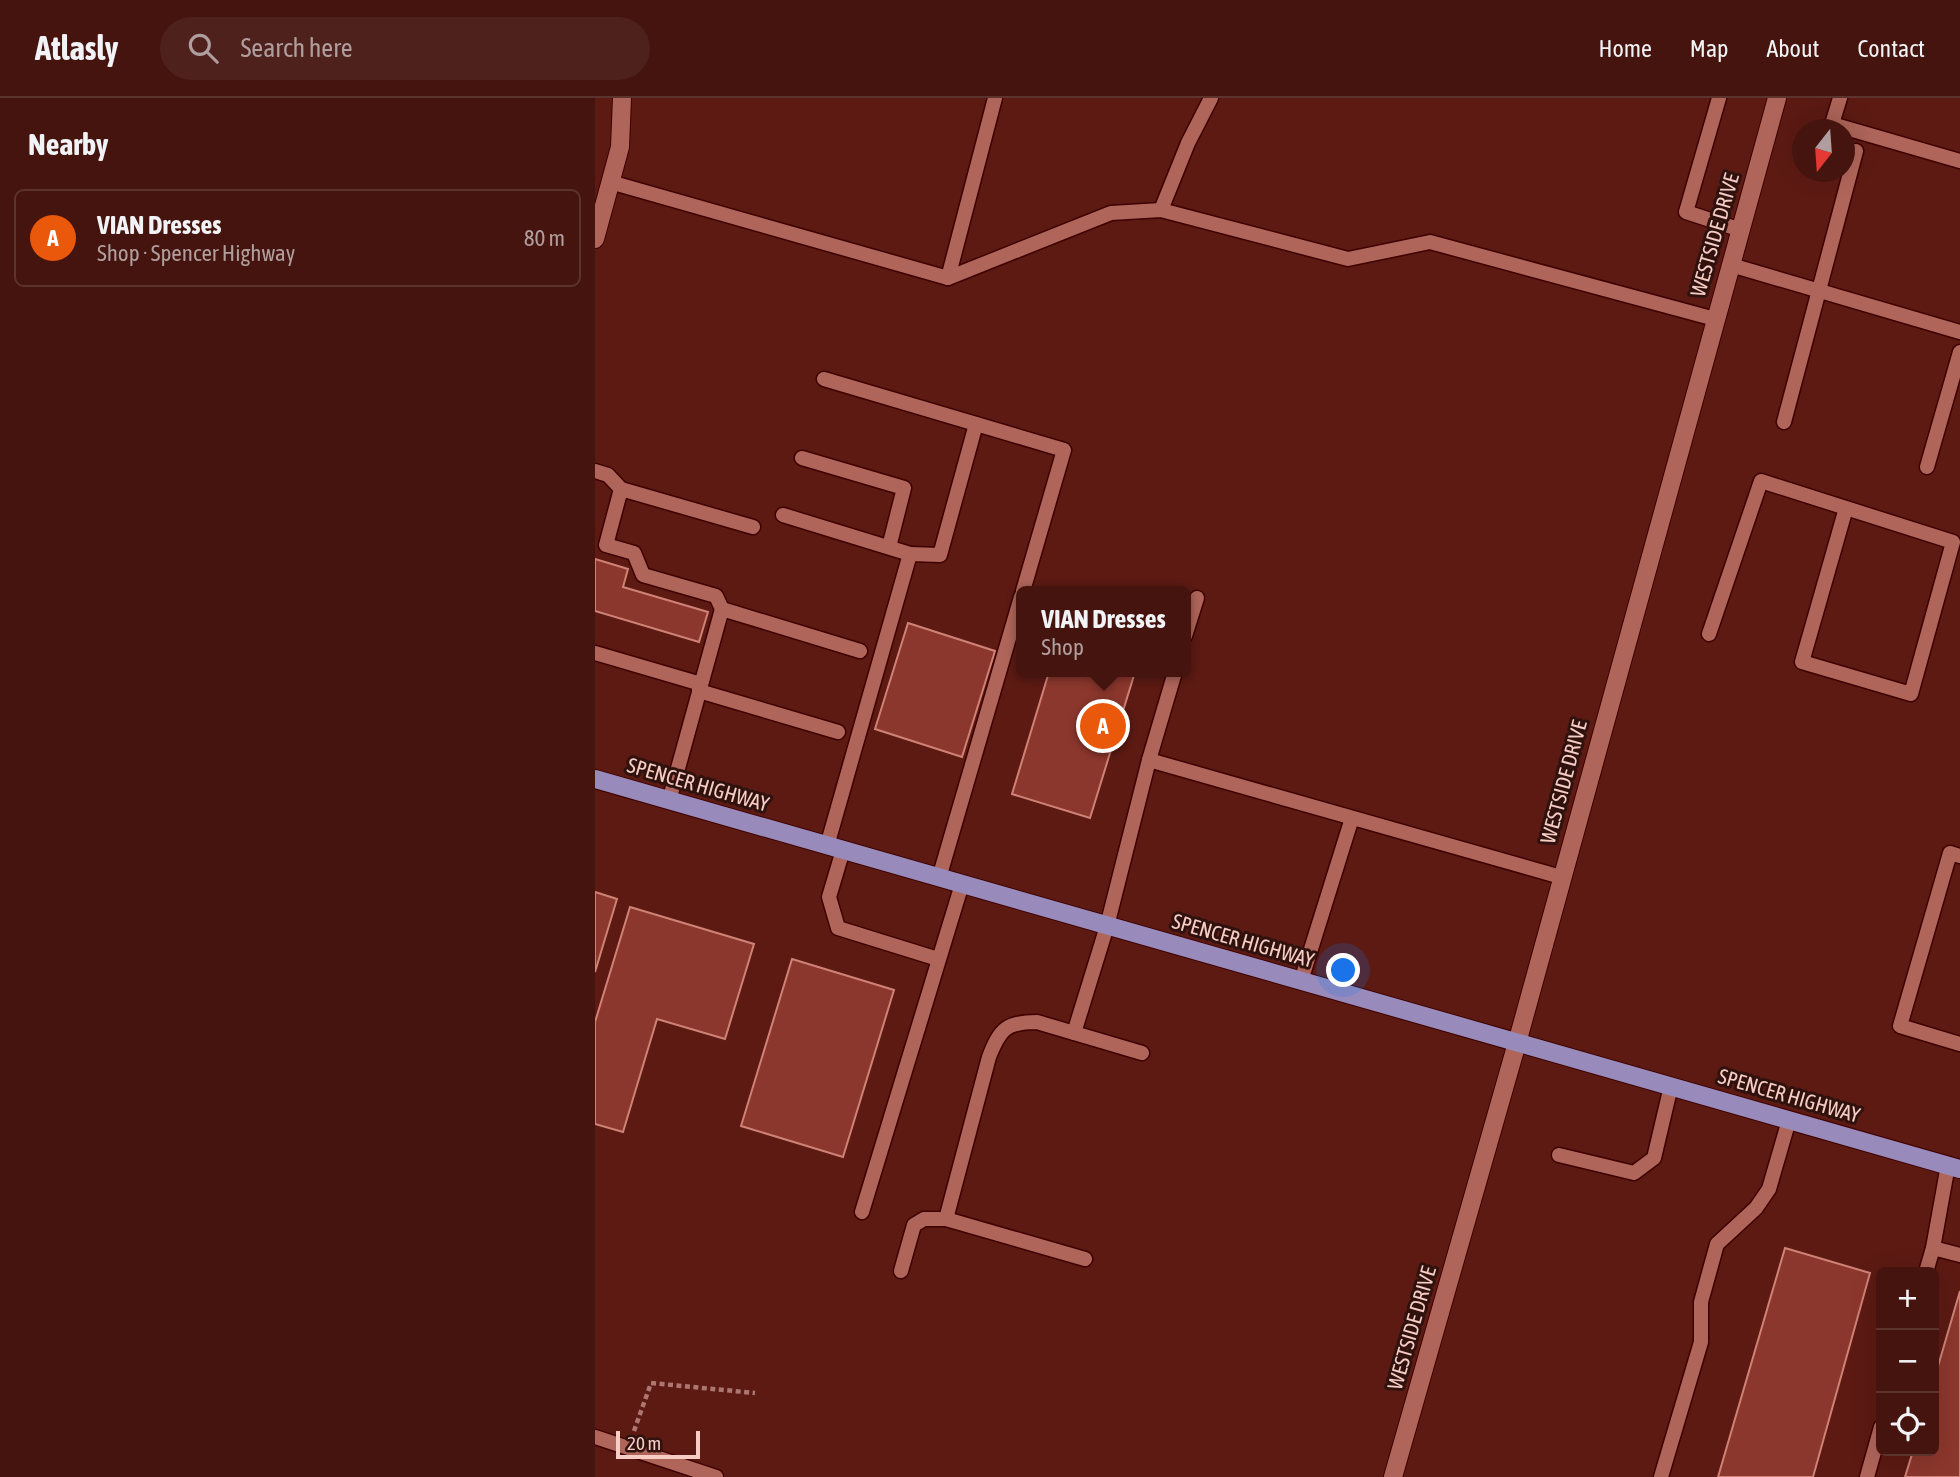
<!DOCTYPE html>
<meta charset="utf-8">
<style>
body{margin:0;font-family:"Asap Condensed",sans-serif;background:#4f211c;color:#f1f3f6}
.controls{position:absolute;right:21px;bottom:21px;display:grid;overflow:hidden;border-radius:10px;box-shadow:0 7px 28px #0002}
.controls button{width:63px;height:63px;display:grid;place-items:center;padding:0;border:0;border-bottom:2px solid #5d332e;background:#45140e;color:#f1f3f6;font:35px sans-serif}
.compass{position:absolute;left:1197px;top:21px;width:63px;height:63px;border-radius:50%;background:#45140e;box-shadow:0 7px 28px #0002;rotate:197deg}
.scale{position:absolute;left:21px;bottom:18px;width:84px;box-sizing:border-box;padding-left:7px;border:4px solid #f6ccc5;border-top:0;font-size:19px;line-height:24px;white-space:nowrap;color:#f6ccc5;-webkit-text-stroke:5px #2f120e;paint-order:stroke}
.you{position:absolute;left:749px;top:873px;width:24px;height:24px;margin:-18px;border:5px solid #fff;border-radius:50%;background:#1a73e8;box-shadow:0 0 0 10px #1a73e833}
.badge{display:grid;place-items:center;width:46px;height:46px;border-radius:50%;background:#ea580c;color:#fff;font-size:23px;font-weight:700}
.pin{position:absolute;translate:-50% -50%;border:4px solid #fff;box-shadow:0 2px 7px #0006}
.popup{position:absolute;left:421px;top:488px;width:175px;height:91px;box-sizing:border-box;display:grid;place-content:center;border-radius:10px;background:#45140e;filter:drop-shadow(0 2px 5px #0005);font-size:23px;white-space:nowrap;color:#b09e9e}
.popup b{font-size:26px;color:#f1f3f6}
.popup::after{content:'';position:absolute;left:50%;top:100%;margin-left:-14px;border:14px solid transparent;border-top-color:#45140e}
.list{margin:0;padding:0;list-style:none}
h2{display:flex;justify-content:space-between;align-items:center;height:91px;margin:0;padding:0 28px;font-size:30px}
h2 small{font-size:23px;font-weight:400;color:#b09e9e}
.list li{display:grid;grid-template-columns:46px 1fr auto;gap:21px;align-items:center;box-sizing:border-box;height:98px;margin:0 14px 14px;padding:0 14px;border:2px solid #5d332e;border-radius:10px}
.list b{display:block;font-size:26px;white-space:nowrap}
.list p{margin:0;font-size:23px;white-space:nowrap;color:#b09e9e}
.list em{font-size:23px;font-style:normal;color:#b09e9e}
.icon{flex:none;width:38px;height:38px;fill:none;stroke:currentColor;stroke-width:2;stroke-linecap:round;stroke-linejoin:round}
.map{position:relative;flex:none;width:1365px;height:1379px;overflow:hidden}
header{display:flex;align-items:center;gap:42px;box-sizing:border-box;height:98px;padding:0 35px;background:#45140e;border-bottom:2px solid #5d332e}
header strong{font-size:33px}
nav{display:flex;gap:38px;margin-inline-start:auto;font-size:24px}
.search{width:490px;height:63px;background:#4f211c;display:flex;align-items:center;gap:18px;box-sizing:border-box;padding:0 24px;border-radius:38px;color:#b09e9e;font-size:26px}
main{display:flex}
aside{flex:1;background:#45140e}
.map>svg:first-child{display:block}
.building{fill:#8c372d;stroke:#cf8276;stroke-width:2}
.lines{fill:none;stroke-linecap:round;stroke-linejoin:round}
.lane-casing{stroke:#3e0000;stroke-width:17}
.street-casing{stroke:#3e0000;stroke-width:20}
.secondary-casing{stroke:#3e0000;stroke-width:20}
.primary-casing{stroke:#3e0000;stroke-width:20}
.path{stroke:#ac7770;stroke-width:4.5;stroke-dasharray:5 3.5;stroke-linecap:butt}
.lane{stroke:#af655a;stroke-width:14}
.street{stroke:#af655a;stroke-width:18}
.secondary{stroke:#af655a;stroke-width:18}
.primary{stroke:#988bbb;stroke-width:18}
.labels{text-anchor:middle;stroke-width:6;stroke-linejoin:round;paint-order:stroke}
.street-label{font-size:21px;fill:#f6ccc5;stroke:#2f120e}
</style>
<header>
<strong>Atlasly</strong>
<div class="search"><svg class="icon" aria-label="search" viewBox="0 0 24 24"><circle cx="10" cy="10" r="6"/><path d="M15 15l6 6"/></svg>Search here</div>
<nav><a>Home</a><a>Map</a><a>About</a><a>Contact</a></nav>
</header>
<main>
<aside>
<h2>Nearby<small></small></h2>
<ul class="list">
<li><span class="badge">A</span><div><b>VIAN Dresses</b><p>Shop · Spencer Highway</p></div><em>80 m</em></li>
</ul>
</aside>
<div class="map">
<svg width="1365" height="1379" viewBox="0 0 1365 1379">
<rect width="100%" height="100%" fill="#5c1a13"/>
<g class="building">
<path d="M0,461L33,471L28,489L113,514L104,544L0,513Z"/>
<path d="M313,525L400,553L367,659L280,631Z"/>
<path d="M454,574H540L495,720L417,696Z"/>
<path d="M0,794L22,801L0,874Z"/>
<path d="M35,809L159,846L130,941L62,921L28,1034L0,1026V924Z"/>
<path d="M197,861L299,892L248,1059L146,1028Z"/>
<path d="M1190,1150L1275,1175L1218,1379H1123Z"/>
<path d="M1365,1193V1379H1310L1318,1353H1339V1282Z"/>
</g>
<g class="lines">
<g class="lane-casing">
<g id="lane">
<path d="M1124,0L1091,114L1146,132"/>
<path d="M1245,0L1237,26L1365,63"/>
<path d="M15,84L353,180L400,0"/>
<path d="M566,112L593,45L616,0"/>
<path d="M1136,167L1365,234"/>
<path d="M353,180L516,115L566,112L753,161L835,144L1120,221"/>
<path d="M229,281L469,352L428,493"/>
<path d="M1189,324L1261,53"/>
<path d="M207,360L309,390L294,449"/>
<path d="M1332,369L1365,254"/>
<path d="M0,373L13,377L26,391L11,447L39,455L48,477L121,498L127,511L74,703"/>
<path d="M26,391L158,429"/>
<path d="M188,417L315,456"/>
<path d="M127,511L265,553"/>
<path d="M1114,536L1166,383L1358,444L1316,596L1207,564L1251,410"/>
<path d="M590,538L602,500"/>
<path d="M0,555L106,586"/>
<path d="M104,593L243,634"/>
<path d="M554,662L966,779"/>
<path d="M232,748L315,456L345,457L381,326"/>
<path d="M248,752L234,799L243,830L343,861"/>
<path d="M1365,758L1355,755L1305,928L1365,946"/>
<path d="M344,780L426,499"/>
<path d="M706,883L757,720"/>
<path d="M479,935L512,828L554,662L580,574"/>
<path d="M964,1057L1039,1075L1059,1060L1076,988"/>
<path d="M267,1114L367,786"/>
<path d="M351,1121L394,959C405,931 411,924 442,924L547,955"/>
<path d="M1338,1150L1365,1157"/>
<path d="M306,1173L319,1127L329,1121H351L490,1161"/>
<path d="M1331,1174L1338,1150L1353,1067"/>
<path d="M0,1339L121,1379"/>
<path d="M1066,1379L1106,1244V1204L1122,1146L1161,1110L1174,1091L1194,1022"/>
<path d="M1272,1379L1286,1329"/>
</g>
</g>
<g class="street-casing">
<path id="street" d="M0,141L25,49L27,0"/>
</g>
<g class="secondary-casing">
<path id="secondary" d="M798,1379L922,945L1182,0"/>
</g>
<g class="primary-casing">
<path id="primary" d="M0,681L1365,1071"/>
</g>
<path class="path" d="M39,1333L56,1285L160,1295"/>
<use href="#lane" class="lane"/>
<use href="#street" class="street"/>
<use href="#secondary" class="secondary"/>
<use href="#primary" class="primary"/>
</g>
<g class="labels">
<g class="street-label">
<text transform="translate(1120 137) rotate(-74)" y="7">WESTSIDE DRIVE</text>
<text transform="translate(969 684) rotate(-75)" y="7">WESTSIDE DRIVE</text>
<text transform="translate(103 687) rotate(16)" y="7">SPENCER HIGHWAY</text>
<text transform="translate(648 843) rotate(16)" y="7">SPENCER HIGHWAY</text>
<text transform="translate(1194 998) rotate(16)" y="7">SPENCER HIGHWAY</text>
<text transform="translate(817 1230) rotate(-74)" y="7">WESTSIDE DRIVE</text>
</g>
</g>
</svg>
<div class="controls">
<button>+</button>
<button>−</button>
<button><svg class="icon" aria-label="locate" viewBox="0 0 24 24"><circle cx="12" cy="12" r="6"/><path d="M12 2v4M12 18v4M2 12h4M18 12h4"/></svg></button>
</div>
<svg class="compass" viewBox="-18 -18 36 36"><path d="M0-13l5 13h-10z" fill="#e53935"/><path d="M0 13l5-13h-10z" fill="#b09e9e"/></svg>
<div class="scale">20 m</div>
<div class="you"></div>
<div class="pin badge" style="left:508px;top:628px">A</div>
<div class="popup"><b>VIAN Dresses</b>Shop</div>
</div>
</main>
